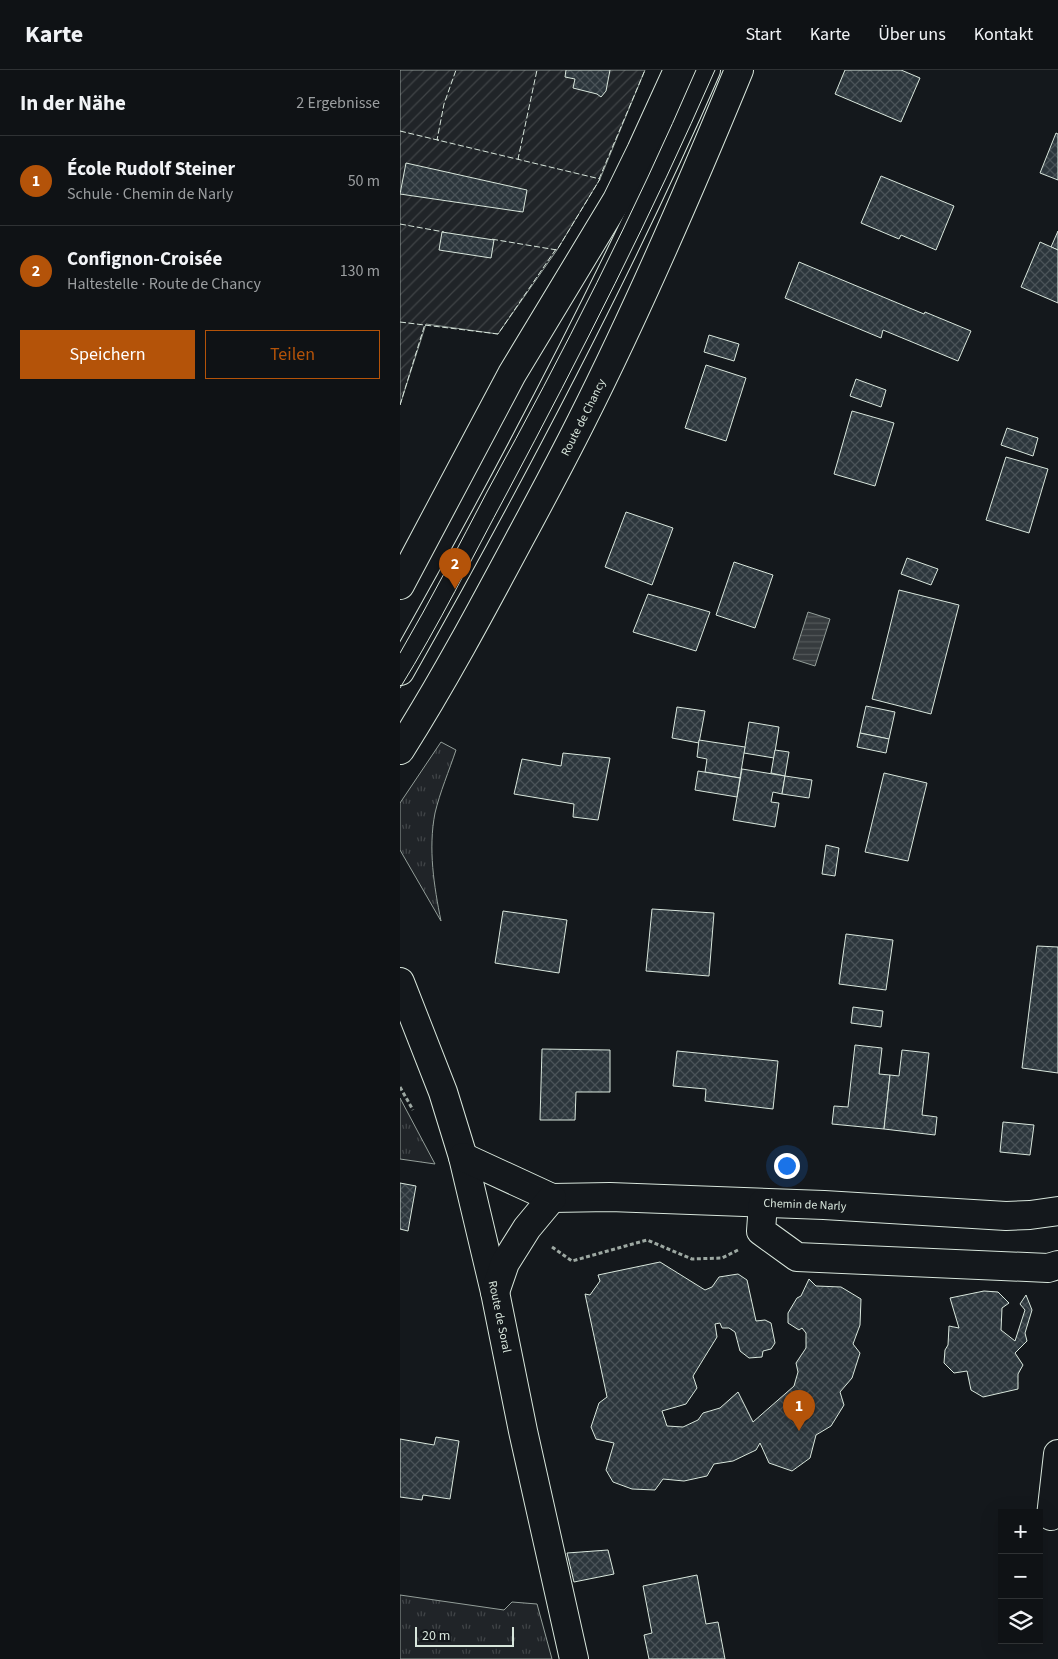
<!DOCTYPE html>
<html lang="de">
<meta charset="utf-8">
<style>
body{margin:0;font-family:"Source Sans 3",sans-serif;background:#1d2022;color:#f1f3f6}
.controls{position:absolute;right:15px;bottom:15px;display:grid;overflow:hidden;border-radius:0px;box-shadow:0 5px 20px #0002}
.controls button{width:45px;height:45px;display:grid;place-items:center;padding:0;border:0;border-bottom:1px solid #2f3234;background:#0f1215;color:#f1f3f6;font:25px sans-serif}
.scale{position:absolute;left:15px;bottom:12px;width:99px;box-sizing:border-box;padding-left:5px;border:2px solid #d8e6dc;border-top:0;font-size:14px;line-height:18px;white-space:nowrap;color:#d8e6dc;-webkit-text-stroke:4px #14181c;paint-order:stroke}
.you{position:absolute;left:386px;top:1095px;width:18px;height:18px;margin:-12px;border:4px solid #fff;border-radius:50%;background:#1a73e8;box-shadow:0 0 0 8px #1a73e833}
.badge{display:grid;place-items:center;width:32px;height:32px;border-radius:50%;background:#b45309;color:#fff;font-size:16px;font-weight:700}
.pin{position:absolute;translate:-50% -41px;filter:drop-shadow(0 1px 2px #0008)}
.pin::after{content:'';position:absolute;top:26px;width:18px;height:15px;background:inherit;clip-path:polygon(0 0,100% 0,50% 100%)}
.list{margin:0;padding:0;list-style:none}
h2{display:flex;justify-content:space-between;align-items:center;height:65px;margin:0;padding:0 20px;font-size:21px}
h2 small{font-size:16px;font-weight:400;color:#9b9ea0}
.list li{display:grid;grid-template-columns:32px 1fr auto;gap:15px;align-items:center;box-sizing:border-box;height:90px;padding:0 20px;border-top:1px solid #2f3234}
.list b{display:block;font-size:19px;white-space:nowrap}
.list p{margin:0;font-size:16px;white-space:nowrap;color:#9b9ea0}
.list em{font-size:16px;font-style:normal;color:#9b9ea0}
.actions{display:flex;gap:10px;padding:15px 20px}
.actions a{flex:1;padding:11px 0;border:1px solid #b45309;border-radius:0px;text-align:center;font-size:18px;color:#b45309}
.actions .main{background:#b45309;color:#fff}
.icon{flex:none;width:28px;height:28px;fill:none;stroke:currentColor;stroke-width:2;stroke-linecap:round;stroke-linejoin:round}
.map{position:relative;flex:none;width:658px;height:1589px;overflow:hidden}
header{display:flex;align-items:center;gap:30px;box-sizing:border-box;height:70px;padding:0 25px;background:#0f1215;border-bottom:1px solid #2f3234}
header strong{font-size:24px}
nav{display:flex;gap:28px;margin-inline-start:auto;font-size:18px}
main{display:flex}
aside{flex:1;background:#0f1215}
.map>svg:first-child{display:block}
.grass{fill:url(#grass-tufts);stroke:#939e99}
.garden{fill:url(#garden-furrows);stroke:#939e99}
.water{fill:url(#water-rules);stroke:#939e99}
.building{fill:url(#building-cross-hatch);stroke:#d8e6dc}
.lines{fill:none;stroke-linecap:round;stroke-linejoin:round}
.minor-casing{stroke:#d8e6dc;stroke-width:30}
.major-casing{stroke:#d8e6dc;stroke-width:30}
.path{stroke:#9da8a2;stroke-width:3;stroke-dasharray:4 2.5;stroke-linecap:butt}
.minor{stroke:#14181c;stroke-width:28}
.major{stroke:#14181c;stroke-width:28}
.tram{stroke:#d8e6dc;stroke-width:1}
.fence{stroke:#d8e6dc;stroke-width:1;stroke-dasharray:6 2.5;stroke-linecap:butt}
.labels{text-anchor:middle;stroke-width:4;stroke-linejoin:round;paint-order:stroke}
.street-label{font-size:12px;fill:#d8e6dc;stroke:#14181c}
</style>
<header>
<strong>Karte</strong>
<nav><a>Start</a><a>Karte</a><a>Über uns</a><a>Kontakt</a></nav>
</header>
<main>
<aside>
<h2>In der Nähe<small>2 Ergebnisse</small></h2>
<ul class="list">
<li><span class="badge">1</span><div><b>École Rudolf Steiner</b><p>Schule · Chemin de Narly</p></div><em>50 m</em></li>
<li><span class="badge">2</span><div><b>Confignon-Croisée</b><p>Haltestelle · Route de Chancy</p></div><em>130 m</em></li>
</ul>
<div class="actions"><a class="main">Speichern</a><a>Teilen</a></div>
</aside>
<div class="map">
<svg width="658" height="1589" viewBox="0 0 658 1589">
<defs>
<pattern id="grass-tufts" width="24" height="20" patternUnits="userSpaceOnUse" patternTransform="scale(1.25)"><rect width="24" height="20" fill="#202428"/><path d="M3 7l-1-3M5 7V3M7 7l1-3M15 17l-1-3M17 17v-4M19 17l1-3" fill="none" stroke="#404447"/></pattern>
<pattern id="garden-furrows" width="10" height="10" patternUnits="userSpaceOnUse" patternTransform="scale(1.25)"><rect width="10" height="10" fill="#202428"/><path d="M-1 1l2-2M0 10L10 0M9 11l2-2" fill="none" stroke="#404447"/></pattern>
<pattern id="water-rules" width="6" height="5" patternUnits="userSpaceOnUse" patternTransform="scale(1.25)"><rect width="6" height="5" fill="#363b3e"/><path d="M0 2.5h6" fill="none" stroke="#525759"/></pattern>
<pattern id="building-cross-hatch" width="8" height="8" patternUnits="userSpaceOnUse" patternTransform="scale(1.25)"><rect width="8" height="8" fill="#2c363c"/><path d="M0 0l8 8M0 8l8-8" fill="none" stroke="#4a5358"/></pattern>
</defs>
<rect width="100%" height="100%" fill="#14181c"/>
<g class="grass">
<path d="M41,672L56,680C49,701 40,722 35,743C28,779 34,816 41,851L0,780V733Z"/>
<path d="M0,1028L35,1094L0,1089Z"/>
<path d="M0,1525L104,1540L112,1532L137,1534L152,1589H0Z"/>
</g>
<path class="garden" d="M0,0H245L200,109L157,180L98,264L26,254L0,335Z"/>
<path class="water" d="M408,542L430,549L415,596L393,589Z"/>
<g class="building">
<path d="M166,0H210L206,21L201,27L197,24L173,18L175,9L165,7Z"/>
<path d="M445,0H501L520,8L501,52L435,24Z"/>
<path d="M656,63L658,64V110L640,103Z"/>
<path d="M6,93L127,120L123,142L0,124Z"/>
<path d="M481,106L554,136L536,180L501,165L499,169L461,153Z"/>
<path d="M658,161V180L651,177Z"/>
<path d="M42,162L94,170L91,188L39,180Z"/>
<path d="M640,172L658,180V233L621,217Z"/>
<path d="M399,192L524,244L525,242L571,261L558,291L483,260L481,268L385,228Z"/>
<path d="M309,265L339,274L334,291L304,282Z"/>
<path d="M306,295L346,308L326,371L285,358Z"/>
<path d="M456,309L486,320L481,337L450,326Z"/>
<path d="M452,341L494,353L475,416L434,404Z"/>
<path d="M607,358L638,368L633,386L601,375Z"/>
<path d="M606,387L648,399L629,463L586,450Z"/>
<path d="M226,442L273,458L252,515L205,497Z"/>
<path d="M507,488L538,499L531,515L501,504Z"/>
<path d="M334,492L373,505L355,558L316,545Z"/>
<path d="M499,520L559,535L531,644L472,629Z"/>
<path d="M248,524L310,542L296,581L233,562Z"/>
<path d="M466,636L495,642L489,669L460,663Z"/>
<path d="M277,637L305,641L299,673L272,668Z"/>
<path d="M349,652L379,657L374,688L344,683Z"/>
<path d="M460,663L489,669L486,683L457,677Z"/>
<path d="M299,670L345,677L340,708L305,702L307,689L297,687Z"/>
<path d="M375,680L389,682L385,706L371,703Z"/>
<path d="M163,683L210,688L198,750L173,747L174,734L114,724L122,689L161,696Z"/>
<path d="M342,699L385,706L382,724L373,722L371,732L379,733L375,757L333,750Z"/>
<path d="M298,701L340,708L337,727L295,720Z"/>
<path d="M484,703L527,713L508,791L465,782Z"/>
<path d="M385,706L412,710L409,728L382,724Z"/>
<path d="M426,775L439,778L435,806L422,804Z"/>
<path d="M252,839L314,843L309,906L246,901Z"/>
<path d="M103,841L167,850L159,903L95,893Z"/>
<path d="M446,864L493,870L486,920L439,914Z"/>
<path d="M637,876L658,877V1003L622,998Z"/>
<path d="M453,937L483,941L481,957L451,953Z"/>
<path d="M455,975L482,978L479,1004L490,1005L484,1059L432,1054L434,1036L448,1037Z"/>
<path d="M142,979L210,980V1022H176L175,1050H140Z"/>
<path d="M502,980L529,983L522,1045L537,1047L535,1065L484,1059L490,1005L499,1006Z"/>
<path d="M277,981L378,991L373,1039L305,1031L306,1019L273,1016Z"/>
<path d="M603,1052L634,1055L630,1085L600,1082Z"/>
<path d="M0,1113L16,1116L8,1161L0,1159Z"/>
<path d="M260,1192L305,1220L312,1217L319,1207L338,1204L347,1210L356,1251L365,1250L371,1253L375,1273L371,1279L363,1281L362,1287L349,1288L340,1281L335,1262L329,1258H322L320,1253L315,1254L317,1267L293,1306L297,1318L286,1334L262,1341L267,1356L283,1357L298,1350L303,1343L320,1338L338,1322L353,1352L394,1316L398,1302L396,1293L406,1278V1263L402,1258L399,1260L388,1253V1243L397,1228L401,1226L409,1209L416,1216L441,1217L461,1229L460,1255L453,1274L460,1283L452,1308L440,1322L444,1335L431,1356L416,1365L410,1388L392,1401L369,1393L360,1373L356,1380L333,1391L314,1394L307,1406L284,1411L263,1409L255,1420L232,1419L213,1412L206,1400L214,1373L196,1369L191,1357L199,1333L207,1327L185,1224L190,1225L200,1211L198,1205Z"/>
<path d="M584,1221L598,1222L609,1233L602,1238L601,1260L615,1271L625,1240L620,1234L626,1225L632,1240L625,1263L627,1271L615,1283L623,1295L618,1304V1319L583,1327L571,1320L567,1301L554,1303L544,1293L545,1280L548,1275L549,1256L559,1258L550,1228Z"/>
<path d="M36,1367L59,1371L50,1429L23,1425L22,1430L0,1427V1369L34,1375Z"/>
<path d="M208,1480L214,1504L174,1512L167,1483Z"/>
<path d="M297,1505L306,1554L318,1552L325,1589H249L244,1565L252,1563L243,1516Z"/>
</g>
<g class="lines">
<g class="minor-casing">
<g id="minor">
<path d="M0,601C111,405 216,206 306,0"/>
<path id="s1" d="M0,912L43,1022L63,1087L95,1222L123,1361L174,1589"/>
<path id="s2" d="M63,1087L152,1128L210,1127L424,1135L606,1146L630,1145L658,1141"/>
<path d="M363,1133L361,1161L397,1187L648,1198L658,1195"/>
<path d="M95,1222L105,1193L127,1158L152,1128"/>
<path d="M651,1446L658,1384"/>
</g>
</g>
<g class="major-casing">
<g id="major">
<path d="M0,515L112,304L217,130L241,81L278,0"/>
<path id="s3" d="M0,680C43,612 81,541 119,470C140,431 161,392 181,352C239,237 290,119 339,0"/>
</g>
</g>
<g class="path">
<path d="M0,1017L13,1040"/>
<path d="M152,1177L172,1191L247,1170L292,1189L322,1188L338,1180"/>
</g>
<use href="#minor" class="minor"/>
<use href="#major" class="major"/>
<g class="tram">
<path d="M0,583C31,530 59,475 88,420C163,283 234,144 296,0"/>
<path d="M0,618C39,555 72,488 107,423C181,284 252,144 315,0"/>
</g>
<g class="fence">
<path d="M0,61L200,109L157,180L91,169"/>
<path d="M39,70H37L44,34L56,0"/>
<path d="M119,89H118L137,0"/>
<path d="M199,109L245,0"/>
<path d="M0,154L44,162"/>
<path d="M0,252L98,264L156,179"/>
<path d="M0,335L25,254"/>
</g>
</g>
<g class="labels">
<g class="street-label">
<text dy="4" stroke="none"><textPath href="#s3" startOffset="380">Route de Chancy</textPath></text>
<text dy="4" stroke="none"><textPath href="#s2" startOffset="351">Chemin de Narly</textPath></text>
<text dy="4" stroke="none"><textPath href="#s1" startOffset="350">Route de Soral</textPath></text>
</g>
</g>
</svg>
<div class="controls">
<button>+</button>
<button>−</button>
<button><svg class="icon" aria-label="layers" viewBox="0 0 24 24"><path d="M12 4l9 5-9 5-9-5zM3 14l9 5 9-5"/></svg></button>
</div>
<div class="scale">20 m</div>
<div class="you"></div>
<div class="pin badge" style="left:399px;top:1361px">1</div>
<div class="pin badge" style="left:55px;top:519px">2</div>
</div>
</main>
